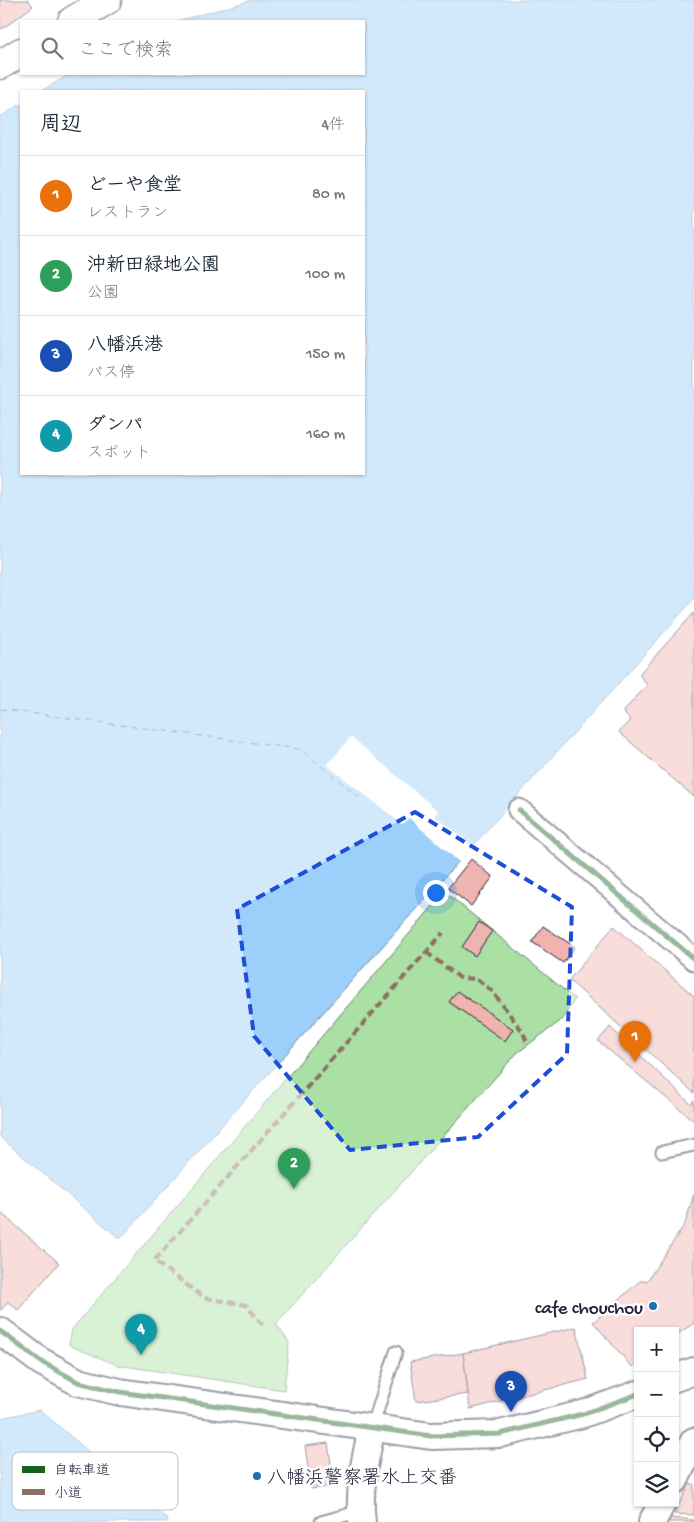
<!DOCTYPE html>
<html lang="ja">
<meta charset="utf-8">
<style>
body{margin:0;font-family:"Gochi Hand","Klee One",sans-serif;background:#f2f2f3;color:#1f2937}
.controls{position:absolute;right:15px;bottom:15px;display:grid;overflow:hidden;border-radius:0px;box-shadow:0 1px 4px #0004}
.controls button{width:45px;height:45px;display:grid;place-items:center;padding:0;border:0;border-bottom:1px solid #e0e1e3;background:#fff;color:#1f2937;font:25px sans-serif}
.you{position:absolute;left:435px;top:892px;width:18px;height:18px;margin:-12px;border:4px solid #fff;border-radius:50%;background:#1a73e8;box-shadow:0 0 0 8px #1a73e833}
.badge{display:grid;place-items:center;width:32px;height:32px;border-radius:50%;background:#b45309;color:#fff;font-size:16px;font-weight:700}
.pin{position:absolute;translate:-50% -41px;filter:drop-shadow(0 1px 2px #0008)}
.pin::after{content:'';position:absolute;top:26px;width:18px;height:15px;background:inherit;clip-path:polygon(0 0,100% 0,50% 100%)}
.list{margin:0;padding:0;list-style:none}
h2{display:flex;justify-content:space-between;align-items:center;height:65px;margin:0;padding:0 20px;font-size:21px}
h2 small{font-size:16px;font-weight:400;color:#747a83}
.list li{display:grid;grid-template-columns:32px 1fr auto;gap:15px;align-items:center;box-sizing:border-box;height:80px;padding:0 20px;border-top:1px solid #e0e1e3}
.list b{display:block;font-size:19px;white-space:nowrap}
.list p{margin:0;font-size:16px;white-space:nowrap;color:#747a83}
.list em{font-size:16px;font-style:normal;color:#747a83}
.icon{flex:none;width:28px;height:28px;fill:none;stroke:currentColor;stroke-width:2;stroke-linecap:round;stroke-linejoin:round}
.map{position:relative;flex:none;width:694px;height:1522px;overflow:hidden}
.search{position:absolute;background:#fff;box-shadow:0 1px 4px #0004;left:20px;top:20px;width:345px;height:55px;display:flex;align-items:center;gap:12px;box-sizing:border-box;padding:0 18px;border-radius:0px;color:#747a83;font-size:19px}
.panel{position:absolute;background:#fff;box-shadow:0 1px 4px #0004;left:20px;top:90px;width:345px;height:385px;border-radius:0px}
.map>svg:first-child{display:block}
.green{fill:#aae0a3;stroke:#66816f}
.water{fill:#9ccff9;stroke:#6b8aad}
.pier{fill:#fff}
.lines{fill:none;stroke-linecap:round;stroke-linejoin:round}
.ferry{stroke:#475674;stroke-width:1;stroke-dasharray:6 5;stroke-linecap:butt}
.building{fill:#efb3b0;stroke:#22223b}
.service-casing{stroke:#22223b;stroke-width:15}
.minor-casing{stroke:#22223b;stroke-width:25}
.tertiary-casing{stroke:#22223b;stroke-width:30}
.secondary-casing{stroke:#22223b;stroke-width:31}
.service{stroke:#fff;stroke-width:11}
.minor{stroke:#fff;stroke-width:21}
.tertiary{stroke:#fff;stroke-width:26}
.secondary{stroke:#fff;stroke-width:28}
.quiet{stroke:#8d6e63;stroke-width:4;stroke-dasharray:8 4;stroke-linecap:butt}
.cycleway-casing{stroke:#fff;stroke-width:8}
.cycleway{stroke:#1b5e20;stroke-width:5}
.marked{fill:none;stroke:#1d4ed8;stroke-width:4;stroke-dasharray:10 6;stroke-linejoin:round}
.poi-dot{fill:#1f6fb2;stroke:#fff;stroke-width:2}
.labels{text-anchor:middle;stroke-width:5;stroke-linejoin:round;paint-order:stroke}
.poi-label{font-size:19px;fill:#22223b;stroke:#fff;text-anchor:end}
.key{fill:#fff;stroke:#bdbdc4;stroke-width:1}
.key-label{font-size:14px;fill:#22223b}
</style>
<div class="map">
<svg width="694" height="1522" viewBox="0 0 694 1522">
<rect width="100%" height="100%" fill="#fff"/>
<filter id="ink" filterUnits="userSpaceOnUse"><feTurbulence type="fractalNoise" baseFrequency=".02" numOctaves="2"/><feDisplacementMap in="SourceGraphic" scale="10" xChannelSelector="R" yChannelSelector="G"/><feConvolveMatrix kernelMatrix="1 2 1 2 8 2 1 2 1" color-interpolation-filters="sRGB"/></filter>
<g filter="url(#ink)">
<path class="green" d="M445,892L575,999L563,1019L517,1053L276,1324L289,1342L284,1390L117,1365L69,1345L72,1329Z"/>
<g class="water">
<path d="M253,0H694V599L120,1239L0,1137V117L21,104V474H364V91H41L71,74H364V21H177Z"/>
<path d="M40,1410L167,1519L168,1522H0V1418Z"/>
</g>
<path class="pier" d="M351,737L438,811L435,816L473,846L459,862L409,818L402,824L327,765Z"/>
<g class="lines">
<path class="ferry" d="M0,709L300,749L359,797L362,792"/>
</g>
<g class="building">
<path d="M0,0H28L33,6L2,29L0,27Z"/>
<path d="M694,613V797L619,732L630,720L623,712L647,685L639,674Z"/>
<path d="M471,859L493,877L471,906L448,888Z"/>
<path d="M479,922L492,931L475,956L462,947Z"/>
<path d="M543,926L575,947L563,963L532,942Z"/>
<path d="M614,926L694,996V1093L569,980Z"/>
<path d="M457,991L513,1029L505,1041L449,1002Z"/>
<path d="M610,1027L691,1104L694,1100V1121L598,1041Z"/>
<path d="M694,1194V1323L675,1336V1331H638V1363L632,1367L593,1322L640,1281H647L685,1224Z"/>
<path d="M0,1212L59,1263L18,1310L8,1302L1,1310L0,1309Z"/>
<path d="M576,1327L588,1379L470,1409L463,1353Z"/>
<path d="M463,1353L468,1394L416,1401L410,1362Z"/>
<path d="M328,1443L334,1486L311,1489L305,1446Z"/>
<path d="M690,1484H694V1515L674,1514Z"/>
<path d="M662,1517L694,1520V1522H662Z"/>
</g>
<g class="lines">
<g class="service-casing">
<g id="service">
<path d="M662,1152L694,1145"/>
<path d="M372,1428L396,1352"/>
<path d="M321,1522L361,1511"/>
</g>
</g>
<g class="minor-casing">
<path id="minor" d="M519,810L694,959"/>
</g>
<g class="tertiary-casing">
<g id="tertiary">
<path d="M0,1331L40,1361L78,1382L120,1392L431,1436L500,1434L583,1414L638,1394"/>
<path d="M675,1378L694,1371"/>
<path d="M675,1480L694,1441"/>
<path d="M362,1522C358,1490 365,1459 372,1428"/>
<path d="M652,1522L662,1503"/>
</g>
</g>
<g class="secondary-casing">
<g id="secondary">
<path d="M72,21L107,0"/>
<path d="M0,65L21,52"/>
</g>
</g>
<use href="#service" class="service"/>
<use href="#minor" class="minor"/>
<use href="#tertiary" class="tertiary"/>
<use href="#secondary" class="secondary"/>
<g class="quiet">
<path d="M426,952L460,978L477,979L492,991L523,1032L528,1045"/>
<path d="M263,1325L246,1305L205,1298L154,1261L443,933"/>
</g>
<g class="cycleway-casing">
<g id="cycleway">
<path d="M519,810L694,959"/>
<path d="M0,1331L40,1361L78,1382L120,1392L431,1436L500,1434L583,1414L638,1394"/>
</g>
</g>
<use href="#cycleway" class="cycleway"/>
</g>
</g>
<path d="M0 0H694V1522H0ZM415,812L572,907L567,1054L478,1137L350,1150L254,1036L237,909Z" fill="#fff" fill-opacity=".55" fill-rule="evenodd"/>
<path class="marked" d="M415,812L572,907L567,1054L478,1137L350,1150L254,1036L237,909Z"/>
<g class="poi-dot">
<circle cx="653" cy="1306" r="5"/>
<circle cx="257" cy="1476" r="5"/>
</g>
<g class="labels">
<g class="poi-label">
<text x="643" y="1313">cafe chouchou</text>
<text x="267" y="1483" text-anchor="start">八幡浜警察署水上交番</text>
</g>
</g>
<rect x="12" y="1452" width="166" height="58" rx="8" class="key"/>
<rect x="22" y="1466" width="23" height="7" fill="#1b5e20"/>
<rect x="22" y="1489" width="23" height="6" fill="#8d6e63"/>
<g class="key-label">
<text x="54" y="1474">自転車道</text>
<text x="54" y="1497">小道</text>
</g>
</svg>
<div class="controls">
<button>+</button>
<button>−</button>
<button><svg class="icon" aria-label="locate" viewBox="0 0 24 24"><circle cx="12" cy="12" r="6"/><path d="M12 2v4M12 18v4M2 12h4M18 12h4"/></svg></button>
<button><svg class="icon" aria-label="layers" viewBox="0 0 24 24"><path d="M12 4l9 5-9 5-9-5zM3 14l9 5 9-5"/></svg></button>
</div>
<div class="you"></div>
<div class="pin badge" style="left:635px;top:1062px;background:#e8710a">1</div>
<div class="pin badge" style="left:294px;top:1189px;background:#2e9e5b">2</div>
<div class="pin badge" style="left:511px;top:1412px;background:#1a4fb4">3</div>
<div class="pin badge" style="left:141px;top:1355px;background:#0f9aa8">4</div>
<div class="search"><svg class="icon" aria-label="search" viewBox="0 0 24 24"><circle cx="10" cy="10" r="6"/><path d="M15 15l6 6"/></svg>ここで検索</div>
<section class="panel">
<h2>周辺<small>4件</small></h2>
<ul class="list">
<li><span class="badge" style="background:#e8710a">1</span><div><b>どーや食堂</b><p>レストラン</p></div><em>80 m</em></li>
<li><span class="badge" style="background:#2e9e5b">2</span><div><b>沖新田緑地公園</b><p>公園</p></div><em>100 m</em></li>
<li><span class="badge" style="background:#1a4fb4">3</span><div><b>八幡浜港</b><p>バス停</p></div><em>150 m</em></li>
<li><span class="badge" style="background:#0f9aa8">4</span><div><b>ダンパ</b><p>スポット</p></div><em>160 m</em></li>
</ul>
</section>
</div>
